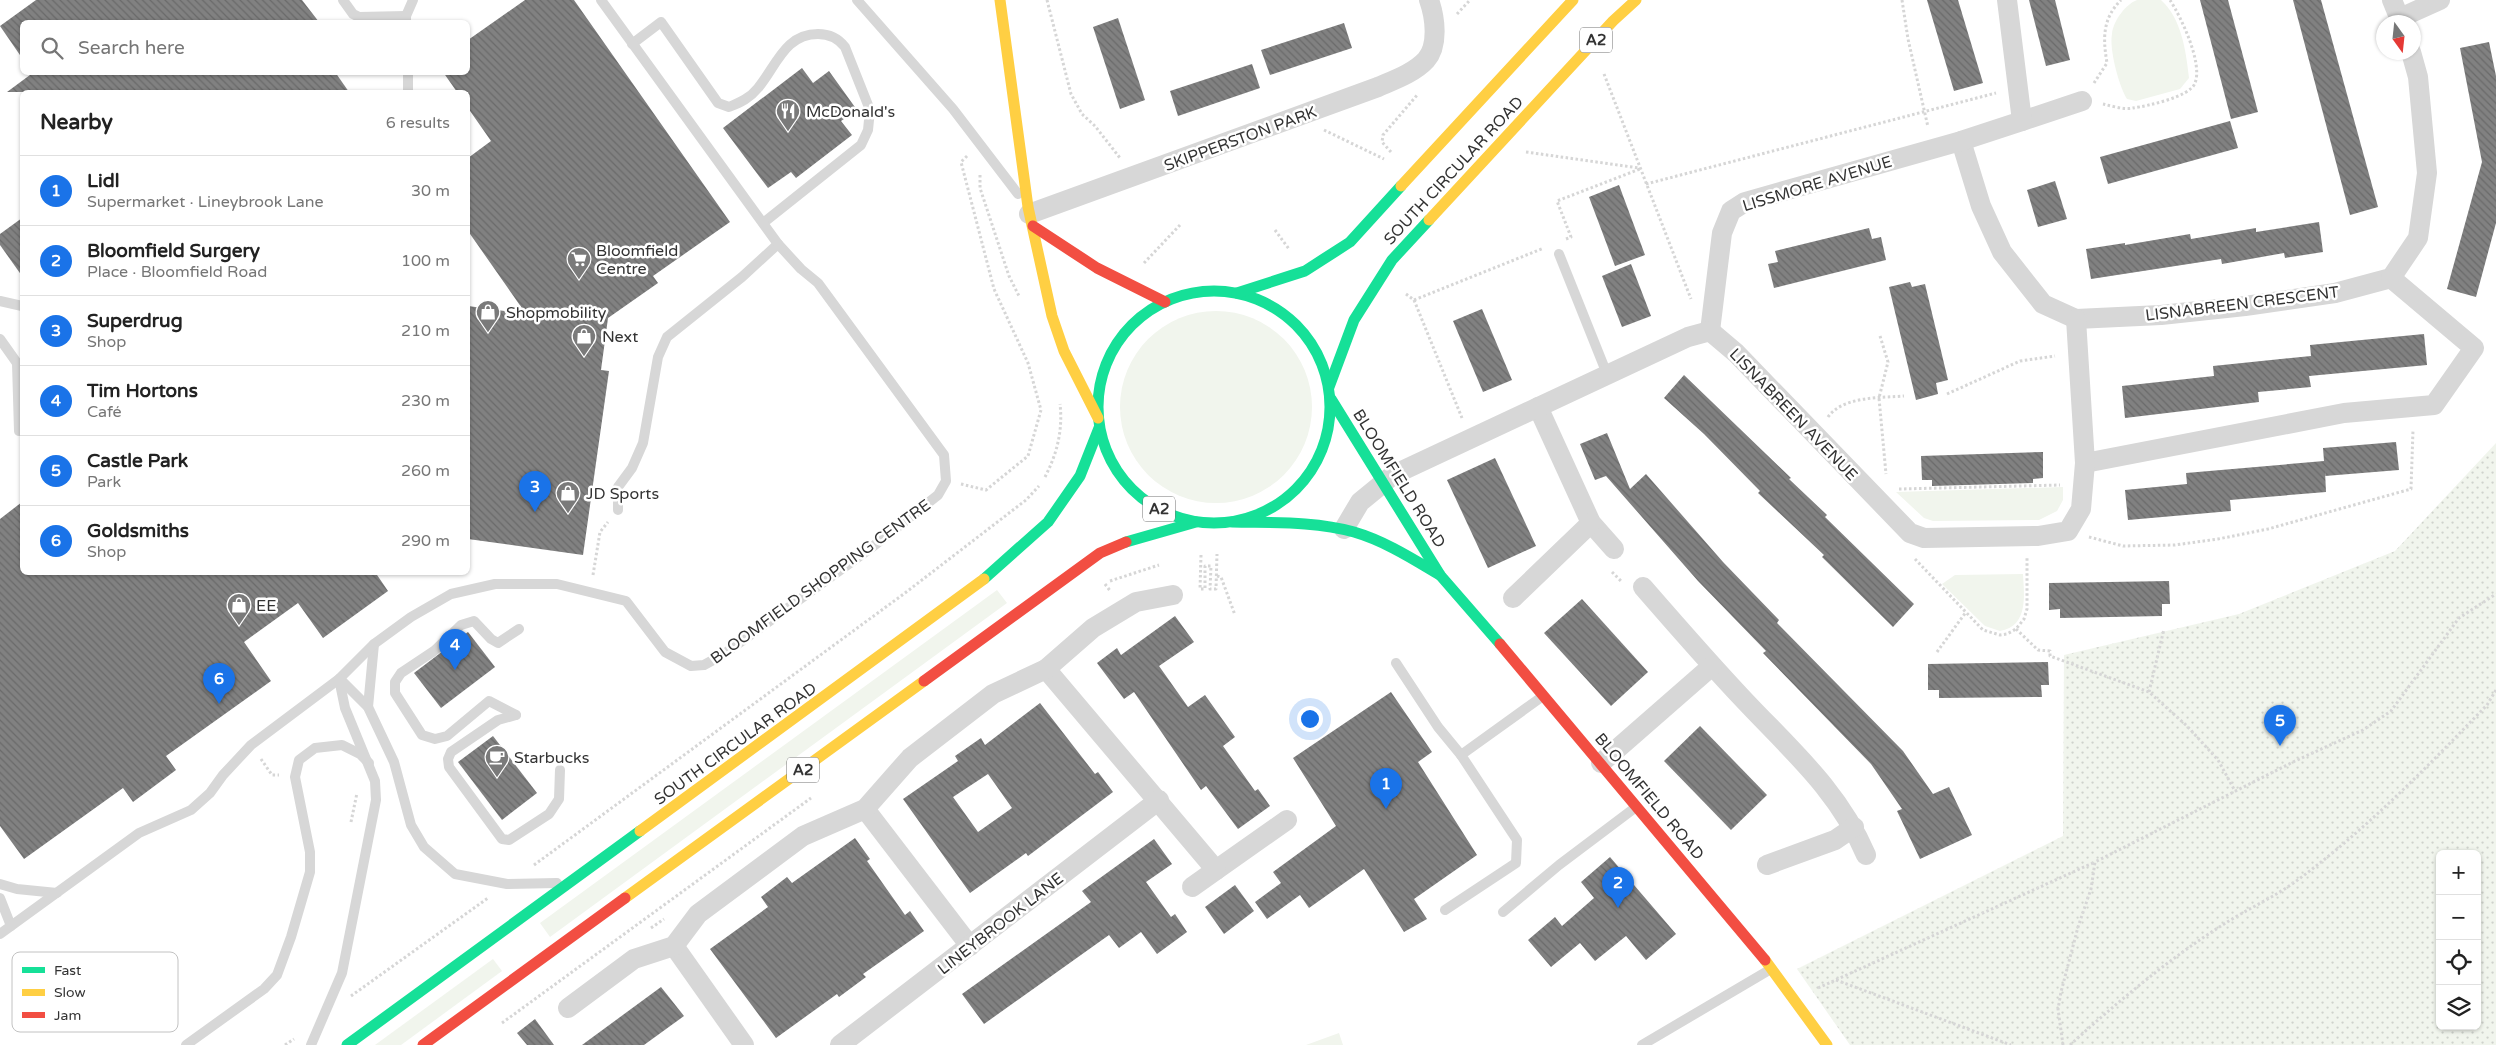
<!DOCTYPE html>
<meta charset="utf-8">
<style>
body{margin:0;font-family:"Varela Round",sans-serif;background:#f2f2f2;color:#222}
.controls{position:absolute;right:15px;bottom:15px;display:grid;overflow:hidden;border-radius:8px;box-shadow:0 1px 4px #0004}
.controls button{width:45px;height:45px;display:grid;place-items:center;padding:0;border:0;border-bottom:1px solid #e0e0e0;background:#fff;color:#222;font:25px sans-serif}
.compass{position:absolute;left:2376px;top:15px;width:45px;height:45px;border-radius:50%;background:#fff;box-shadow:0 1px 4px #0004;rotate:165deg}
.you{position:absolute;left:1309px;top:718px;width:18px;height:18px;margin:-12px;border:4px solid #fff;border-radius:50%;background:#1a73e8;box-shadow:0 0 0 8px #1a73e833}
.badge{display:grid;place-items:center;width:32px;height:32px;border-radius:50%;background:#1a73e8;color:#fff;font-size:16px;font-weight:700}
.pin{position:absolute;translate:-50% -41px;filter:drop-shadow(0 1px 2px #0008)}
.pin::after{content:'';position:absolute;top:26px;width:18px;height:15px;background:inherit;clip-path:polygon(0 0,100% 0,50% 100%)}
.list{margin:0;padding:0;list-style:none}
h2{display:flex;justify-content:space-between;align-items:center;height:65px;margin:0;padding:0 20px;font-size:21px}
h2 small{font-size:16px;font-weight:400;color:#767676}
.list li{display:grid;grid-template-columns:32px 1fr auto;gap:15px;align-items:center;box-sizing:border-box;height:70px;padding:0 20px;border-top:1px solid #e0e0e0}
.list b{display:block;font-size:19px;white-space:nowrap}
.list p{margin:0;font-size:16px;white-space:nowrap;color:#767676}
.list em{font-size:16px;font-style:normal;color:#767676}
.icon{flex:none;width:28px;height:28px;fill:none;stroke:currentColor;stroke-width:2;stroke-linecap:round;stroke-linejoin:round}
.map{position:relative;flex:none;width:2496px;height:1045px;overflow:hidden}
.search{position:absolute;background:#fff;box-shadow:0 1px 4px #0004;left:20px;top:20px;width:450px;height:55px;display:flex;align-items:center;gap:12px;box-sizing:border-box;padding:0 18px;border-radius:8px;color:#767676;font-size:19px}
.panel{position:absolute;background:#fff;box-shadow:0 1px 4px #0004;left:20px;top:90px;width:450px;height:485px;border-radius:8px}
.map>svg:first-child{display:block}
.grass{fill:#f1f5ed}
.park{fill:url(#park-dots);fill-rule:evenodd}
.building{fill:url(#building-back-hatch);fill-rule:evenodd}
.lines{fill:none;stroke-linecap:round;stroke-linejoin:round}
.path{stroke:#d6d6d6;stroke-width:3;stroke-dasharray:2.5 2.5;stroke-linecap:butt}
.lane{stroke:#d7d7d7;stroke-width:10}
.street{stroke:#d7d7d7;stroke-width:20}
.fast{stroke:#16e098;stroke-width:11}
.slow{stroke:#ffcf43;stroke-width:11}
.jam{stroke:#f24e42;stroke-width:11}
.labels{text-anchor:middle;stroke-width:5;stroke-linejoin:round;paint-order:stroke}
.shield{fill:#fff;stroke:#707070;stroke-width:1}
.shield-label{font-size:15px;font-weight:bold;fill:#333}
.poi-label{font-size:16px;fill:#333;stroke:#fff;text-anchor:start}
.street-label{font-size:16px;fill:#333;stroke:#fff}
.key{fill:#fff;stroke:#c2c2c2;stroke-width:1}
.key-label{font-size:14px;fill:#333}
</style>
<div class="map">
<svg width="2496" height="1045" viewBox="0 0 2496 1045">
<defs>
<pattern id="park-dots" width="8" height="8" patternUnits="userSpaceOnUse" patternTransform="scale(1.25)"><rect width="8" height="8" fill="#f1f5ed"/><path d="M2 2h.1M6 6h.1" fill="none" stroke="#cfd2cc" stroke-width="1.8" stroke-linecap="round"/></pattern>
<pattern id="building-back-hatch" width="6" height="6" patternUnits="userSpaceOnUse" patternTransform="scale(1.25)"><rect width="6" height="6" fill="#818181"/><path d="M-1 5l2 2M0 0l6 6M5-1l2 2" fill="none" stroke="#6a6a6a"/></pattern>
</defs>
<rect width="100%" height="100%" fill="#fff"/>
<g class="grass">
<path d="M2137,0H2161C2182,19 2186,52 2189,78L2180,89L2136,101L2127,99C2119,86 2109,49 2112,34C2113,21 2126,4 2137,0Z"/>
<circle cx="1216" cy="407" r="96"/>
<path d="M2063,487V500L2057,511L2039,520L1933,521L1924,518L1896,492Z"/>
<path d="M2023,574C2024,595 2029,626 2000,631L1985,626L1942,584L1955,575Z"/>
<path d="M997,590L1007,603L550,937L540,923Z"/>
<path d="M493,959L502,971L401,1045H375Z"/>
<path d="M1339,1033L1343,1045H1306Z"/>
</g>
<path class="park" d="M2496,443V1045H1850L1797,969L2063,836L2064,655L2239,614L2395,551ZM2440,854H2477V1026H2440Z"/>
<g class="building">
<path d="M36,0H302L319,22H22V58L0,26Z"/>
<path d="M525,0H574L730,222L653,276L658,283L608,318L601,370L609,371L583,555L468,539V306L526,314L468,231V158L491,141L468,108V92H457L443,72H468V40Z"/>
<path d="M1927,0H1958L1983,83L1954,91Z"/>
<path d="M2029,0H2055L2070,60L2046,66Z"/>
<path d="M2200,0H2228L2258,112L2231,119Z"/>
<path d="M2293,0H2321L2378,207L2350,215Z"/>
<path d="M1118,18L1145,100L1120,109L1093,27Z"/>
<path d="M1344,23L1352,48L1270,75L1261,50Z"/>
<path d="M2489,42L2496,76V223L2476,297L2447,289L2482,162L2460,48Z"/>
<path d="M1252,64L1260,88L1178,116L1170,91Z"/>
<path d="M802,68L813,83L829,71L857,110L841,121L852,135L796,178L791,172L768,188L723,128Z"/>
<path d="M34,72H335L349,92H7Z"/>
<path d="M2230,121L2238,148L2108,184L2100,157Z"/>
<path d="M2055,181L2067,219L2038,227L2027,190Z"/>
<path d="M1619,185L1645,255L1615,266L1589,197Z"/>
<path d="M22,218V276L0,245V234Z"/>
<path d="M2319,222L2323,252L2285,258L2284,253L2222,264L2221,259L2091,279L2086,249L2125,243V245L2190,234L2191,239L2256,228V232Z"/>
<path d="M1869,228L1872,239L1881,237L1886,260L1774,288L1768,264L1778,262L1775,251Z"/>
<path d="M1631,264L1651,316L1622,327L1602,276Z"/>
<path d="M1910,282L1912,287L1925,284L1948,380L1936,383L1938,394L1916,400L1889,287Z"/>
<path d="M1482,309L1512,380L1483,392L1453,321Z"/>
<path d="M2424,334L2427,365L2309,376L2311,387L2258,392L2259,402L2125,418L2122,386L2214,376L2213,366L2311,356L2310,345Z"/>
<path d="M1684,375L1791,478L1789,479L1827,515L1825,517L1914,604L1893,627L1822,557L1824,555L1758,493L1760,491L1704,434L1664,398Z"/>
<path d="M1607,433L1630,489L1646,474L1723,562L1779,620L1777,623L1903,751L1933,794L1949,787L1972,835L1920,859L1897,811L1902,809L1871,764L1763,653L1766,651L1698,581L1606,476L1595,480L1580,444Z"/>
<path d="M2396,442L2399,470L2325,476V471L2326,492L2230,500L2231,511L2128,520L2125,490L2187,484L2186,473L2324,461L2323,448Z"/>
<path d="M2043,452V478L2033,479V483L1932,486V480H1922L1921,456Z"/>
<path d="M1495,458L1536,546L1488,568L1447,480Z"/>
<path d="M22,502V572H375L388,591L323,638L298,603L244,642L271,681L166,756L176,770L133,802L123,788L24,859L0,826V519Z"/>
<path d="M2169,581L2170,604H2162V616L2060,618V609L2049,610V583Z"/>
<path d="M1582,599L1648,672L1611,706L1544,633Z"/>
<path d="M1175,616L1194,642L1159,666L1188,707L1205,695L1235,737L1223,746L1255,791L1258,789L1270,806L1238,829L1206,786L1201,790L1134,692L1124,699L1097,663L1117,648L1121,655Z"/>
<path d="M468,632L495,667L441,708L414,673Z"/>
<path d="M2048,662L2049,685H2041L2042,697L1939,698V690H1928V664Z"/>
<path d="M1391,692L1432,752L1418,762L1477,855L1414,899L1427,919L1404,932L1364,869L1309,908L1300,895L1267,919L1255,902L1281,883L1273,872L1336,826L1293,758Z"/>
<path d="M1040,703L1095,774L1098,772L1113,792L1028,856L1026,853L970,893L903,799L958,761L955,756L981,738L985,745ZM988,774L1012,808L978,832L953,797Z"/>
<path d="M1700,726L1767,795L1731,830L1664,761Z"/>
<path d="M493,736L537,793L502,820L458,762Z"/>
<path d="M855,838L870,859L867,861L905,915L910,911L924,931L863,974L866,977L839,997L837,994L776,1038L710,949L768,907L761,897L787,877L792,883Z"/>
<path d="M1154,839L1172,864L1146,882L1171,917L1175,914L1187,932L1157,954L1141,932L1119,948L1109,935L984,1024L962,994L1091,902L1082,891Z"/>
<path d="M1610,857L1676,934L1646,960L1626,936L1595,961L1580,943L1551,967L1528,940L1555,917L1562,926L1594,898L1581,882Z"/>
<path d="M1235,885L1254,911L1224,934L1205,907Z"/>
<path d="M661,987L684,1016L644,1045H582Z"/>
<path d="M535,1019L554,1045H527L517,1033Z"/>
</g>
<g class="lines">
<g class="path">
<path d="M1047,0L1071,94L1082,114L1095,126L1120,158"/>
<path d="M1902,0L1908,39L1928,127"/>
<path d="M1457,14L1470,0"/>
<path d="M1604,74L1691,299"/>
<path d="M2094,83L2107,63C2103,39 2102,19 2121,0"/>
<path d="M2103,104C2112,106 2124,110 2133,108C2147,106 2190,97 2195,83C2203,63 2181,17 2170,0"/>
<path d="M1324,130L1384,159"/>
<path d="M1391,152L1382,142L1383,135L1418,94"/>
<path d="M1526,152L1639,168"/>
<path d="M980,175V188L1009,276L1019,296"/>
<path d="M1646,184L1996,93"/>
<path d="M1275,230L1289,249"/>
<path d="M1566,239L1571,237L1557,201L1640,169"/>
<path d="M1144,263L1180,225"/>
<path d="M1406,294L1414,300L1462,418"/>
<path d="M1414,300L1544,248"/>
<path d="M1880,336L1888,362L1879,398L1886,474"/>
<path d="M1947,394L2020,361L2055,356"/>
<path d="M1828,417C1843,396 1880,398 1904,396"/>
<path d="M1045,477C1057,454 1063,430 1060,404"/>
<path d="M961,484L986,490L1028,456L1041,410L1028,363L994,289L961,162L968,155"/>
<path d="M1899,489L2060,485"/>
<path d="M2089,537L2123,546L2175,545L2218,539L2268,529L2411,489L2413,430"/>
<path d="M1201,555L1200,589H1205V566H1211L1210,589H1216L1217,554"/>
<path d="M1915,559L1983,630L2000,635L2007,634L2016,629L2024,619L2027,609V557"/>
<path d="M1612,572L1622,582"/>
<path d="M593,575L600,532L608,522"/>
<path d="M1217,576L1221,577L1235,615"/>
<path d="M1110,581L1159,565"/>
<path d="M1105,584L1111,592"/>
<path d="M2016,629L2038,650L2050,651V656L2149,692L2187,726L2218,760L2235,791"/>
<path d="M1937,652L1966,612"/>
<path d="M2149,692L2164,629"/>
<path d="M261,759L272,775H279"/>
<path d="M351,822L357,793"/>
<path d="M534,865L905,593L1026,500L1039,486"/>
<path d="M651,928L664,919"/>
<path d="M1836,980L2011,1045"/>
<path d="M1818,988L2095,862"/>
<path d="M351,996L488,898"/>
<path d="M502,1023L811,798"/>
<path d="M285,1045L294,1039"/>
<path d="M2063,1045L2058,1009L2061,992L2078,927L2091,889L2095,862L2295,761L2363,730L2391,711L2459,618L2496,594"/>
<path d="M2070,1045C2115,1004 2170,958 2221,926C2245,910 2277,896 2299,879C2369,827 2427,767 2487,705L2496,690"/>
</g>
<g class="lane">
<path d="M343,0L353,14L359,17L406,16"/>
<path d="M857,0L953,109L1018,194"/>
<path d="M406,22V16L413,0"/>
<path d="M632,44L661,22L718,103L729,107C741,102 750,98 758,88C777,65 785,34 818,34C830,34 838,38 845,47L870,110L868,130L861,145L763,223"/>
<path d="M408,72V92"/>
<path d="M1559,254L1607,374"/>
<path d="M0,301L22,306"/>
<path d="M0,339L17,363L19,431"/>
<path d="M618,510V487L632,468L643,443L658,357L667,337L742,277L778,244"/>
<path d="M1396,663L1438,727L1461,755L1543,696"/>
<path d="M340,679L368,707L394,762L411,825L424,847L455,874L507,884L557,883"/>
<path d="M368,707L374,644"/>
<path d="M516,715L489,701L447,736L435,739L422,735L395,693V682L401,673L434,651L461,625L474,621L491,639L498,643L519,629"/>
<path d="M516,715L498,720L451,752L448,759L449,767L502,839L509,840L549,814L559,799L560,770"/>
<path d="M0,884L17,889L57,893"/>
<path d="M0,898L11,926"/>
<path d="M1445,910L1516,863L1517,840L1461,755"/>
<path d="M1503,912L1559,865L1636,807"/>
<path d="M0,934L139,833L191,810L210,793L223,775L251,745L339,679L374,644L411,617L451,594L495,584H557L626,601L665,652L691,666L704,665L724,654L871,548L938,495L946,481L944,455L818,283L801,269L778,244L601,0"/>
<path d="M186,1045L264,989L277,975L291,937L310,872V852L295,777L299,760L315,748L342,745L360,754L369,763"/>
<path d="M311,1045L342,973L376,800L375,781L345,708L339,679"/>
<path d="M1642,1045L1771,969"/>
</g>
<g class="street">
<path d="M2392,0L2401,22"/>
<path d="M2400,18L2440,0"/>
<path d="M2022,121L2082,101"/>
<path d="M1961,141L1981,206L2002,252L2043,304L2076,319L2161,315L2245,306L2335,293L2391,278L2418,238L2427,173L2418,77L2411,52"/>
<path d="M1029,214L1378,87C1394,80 1414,73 1426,60C1439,45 1435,17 1429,0"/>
<path d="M1710,331L1722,233L1731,211L1745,202L1961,141L2022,121L2007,0"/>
<path d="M1538,407L1591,523L1614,549"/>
<path d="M2085,463L2344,413L2434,405L2474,348L2391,278"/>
<path d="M1344,529L1360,502L1393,475L1688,337L1710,331L1736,353L1910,533L1924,538L2038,536L2068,531L2081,509L2085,463L2076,319"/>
<path d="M1643,587C1676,625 1709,663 1744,700C1791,750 1839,791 1866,855"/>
<path d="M1513,598L1591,523"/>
<path d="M1046,669L1216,870L1287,820"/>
<path d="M1601,763L1712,666"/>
<path d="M865,809L970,946"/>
<path d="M1767,865L1835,840L1854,827"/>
<path d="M1192,887L1216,870"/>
<path d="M674,946L744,1045"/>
<path d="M568,1008L634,959L674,946L698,914L803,836L865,809L910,758L993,694L1046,669L1093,628L1136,602L1173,595"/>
<path d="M840,1045L1159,800"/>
</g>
<g class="fast">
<circle cx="1214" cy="407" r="116"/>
<path d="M1237,293L1305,271L1350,242L1401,186"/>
<path d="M1329,387L1354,320L1392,260L1429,220"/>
<path d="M1331,399L1440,575L1500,644"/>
<path d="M1232,522C1272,523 1315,521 1354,532C1385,541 1413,559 1440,575"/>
<path d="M1126,542L1196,522"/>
<path d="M984,579L1048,522L1080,476L1099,428"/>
<path d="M347,1045L640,831"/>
</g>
<g class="slow">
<path d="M1000,0L1028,207L1052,316L1064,351L1098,418"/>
<path d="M1401,186L1573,0"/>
<path d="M1429,220L1613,21L1636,0"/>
<path d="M640,831L984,579"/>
<path d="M625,898L924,681"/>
<path d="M1765,960L1827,1045"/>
</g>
<g class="jam">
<path d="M1033,226L1097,268L1165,302"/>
<path d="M1500,644L1765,960"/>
<path d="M924,681L1100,553L1126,542"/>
<path d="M423,1045L625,898"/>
</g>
</g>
<defs>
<g id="restaurant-pin" transform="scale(1.25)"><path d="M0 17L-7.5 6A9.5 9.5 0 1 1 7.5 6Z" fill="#7a7a7a" stroke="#fff"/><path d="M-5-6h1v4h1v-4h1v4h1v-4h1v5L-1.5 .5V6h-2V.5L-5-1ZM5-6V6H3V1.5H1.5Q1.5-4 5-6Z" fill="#fff"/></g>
<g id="supermarket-pin" transform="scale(1.25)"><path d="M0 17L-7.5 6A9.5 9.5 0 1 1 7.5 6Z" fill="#7a7a7a" stroke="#fff"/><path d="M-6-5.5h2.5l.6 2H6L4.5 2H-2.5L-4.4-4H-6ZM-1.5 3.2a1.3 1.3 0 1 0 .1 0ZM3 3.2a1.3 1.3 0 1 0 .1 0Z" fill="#fff"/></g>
<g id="shop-pin" transform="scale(1.25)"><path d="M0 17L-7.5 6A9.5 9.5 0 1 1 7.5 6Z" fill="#7a7a7a" stroke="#fff"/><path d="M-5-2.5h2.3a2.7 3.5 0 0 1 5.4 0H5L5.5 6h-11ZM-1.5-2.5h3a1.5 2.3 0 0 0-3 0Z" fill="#fff"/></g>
<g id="cafe-pin" transform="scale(1.25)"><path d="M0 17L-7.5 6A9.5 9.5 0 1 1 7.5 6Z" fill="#7a7a7a" stroke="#fff"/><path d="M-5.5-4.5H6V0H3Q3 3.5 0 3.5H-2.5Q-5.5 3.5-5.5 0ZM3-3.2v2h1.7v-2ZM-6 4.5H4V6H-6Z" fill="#fff"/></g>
</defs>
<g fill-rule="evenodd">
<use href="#restaurant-pin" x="788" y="111"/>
<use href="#supermarket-pin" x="579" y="259"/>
<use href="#shop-pin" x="488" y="312"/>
<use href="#shop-pin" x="584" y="336"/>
<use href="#shop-pin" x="568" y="493"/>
<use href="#shop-pin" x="239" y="605"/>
<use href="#cafe-pin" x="497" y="757"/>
</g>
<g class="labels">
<g class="shield">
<rect x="1580" y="27.5" width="32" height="25" rx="4"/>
<rect x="1143" y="496.5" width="32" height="25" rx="4"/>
<rect x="787" y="757.5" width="32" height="25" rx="4"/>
</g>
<g class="shield-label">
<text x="1596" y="45">A2</text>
<text x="1159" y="514">A2</text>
<text x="803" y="775">A2</text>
</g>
<g class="poi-label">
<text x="806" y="117">McDonald's</text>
<text x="596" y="256">Bloomfield<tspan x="596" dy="18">Centre</tspan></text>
<text x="506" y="318">Shopmobility</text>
<text x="602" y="342">Next</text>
<text x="586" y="499">JD Sports</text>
<text x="256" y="611">EE</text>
<text x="514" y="763">Starbucks</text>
</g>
<g class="street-label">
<text transform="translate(1240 138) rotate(-20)" y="6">SKIPPERSTON PARK</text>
<text transform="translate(1453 170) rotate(-47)" y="6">SOUTH CIRCULAR ROAD</text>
<text transform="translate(1817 183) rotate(-17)" y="6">LISSMORE AVENUE</text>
<text transform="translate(2242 303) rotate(-7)" y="6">LISNABREEN CRESCENT</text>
<text transform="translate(1794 414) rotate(46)" y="6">LISNABREEN AVENUE</text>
<text transform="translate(1400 478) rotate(58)" y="6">BLOOMFIELD ROAD</text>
<text transform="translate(820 581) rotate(-36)" y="6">BLOOMFIELD SHOPPING CENTRE</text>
<text transform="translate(735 743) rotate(-36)" y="6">SOUTH CIRCULAR ROAD</text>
<text transform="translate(1650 796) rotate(50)" y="6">BLOOMFIELD ROAD</text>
<text transform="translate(1000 923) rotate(-38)" y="6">LINEYBROOK LANE</text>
</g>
</g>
<rect x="12" y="952" width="166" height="80" rx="8" class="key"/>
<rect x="22" y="967" width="23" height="6" fill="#16e098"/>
<rect x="22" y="989" width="23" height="7" fill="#ffcf43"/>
<rect x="22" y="1012" width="23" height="6" fill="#f24e42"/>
<g class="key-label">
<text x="54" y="975">Fast</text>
<text x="54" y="997">Slow</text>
<text x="54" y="1020">Jam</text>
</g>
</svg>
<div class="controls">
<button>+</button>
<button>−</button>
<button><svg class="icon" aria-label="locate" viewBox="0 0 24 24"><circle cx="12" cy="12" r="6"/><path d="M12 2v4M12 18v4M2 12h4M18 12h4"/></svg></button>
<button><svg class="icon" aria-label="layers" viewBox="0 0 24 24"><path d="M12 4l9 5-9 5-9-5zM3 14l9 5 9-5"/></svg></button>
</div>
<svg class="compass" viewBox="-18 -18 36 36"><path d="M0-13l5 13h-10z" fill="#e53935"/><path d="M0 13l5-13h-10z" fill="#767676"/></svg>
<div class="you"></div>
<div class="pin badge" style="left:1386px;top:809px">1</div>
<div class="pin badge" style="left:1618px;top:908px">2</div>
<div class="pin badge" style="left:535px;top:512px">3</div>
<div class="pin badge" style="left:455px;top:670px">4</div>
<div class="pin badge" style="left:2280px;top:746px">5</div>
<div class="pin badge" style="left:219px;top:704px">6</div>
<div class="search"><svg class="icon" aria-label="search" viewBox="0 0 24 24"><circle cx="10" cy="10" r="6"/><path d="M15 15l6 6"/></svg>Search here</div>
<section class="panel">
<h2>Nearby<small>6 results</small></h2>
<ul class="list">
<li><span class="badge">1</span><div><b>Lidl</b><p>Supermarket · Lineybrook Lane</p></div><em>30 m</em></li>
<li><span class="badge">2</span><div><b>Bloomfield Surgery</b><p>Place · Bloomfield Road</p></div><em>100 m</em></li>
<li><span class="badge">3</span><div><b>Superdrug</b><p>Shop</p></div><em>210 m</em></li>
<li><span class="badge">4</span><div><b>Tim Hortons</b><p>Café</p></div><em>230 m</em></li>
<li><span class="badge">5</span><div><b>Castle Park</b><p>Park</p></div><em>260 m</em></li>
<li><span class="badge">6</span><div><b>Goldsmiths</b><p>Shop</p></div><em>290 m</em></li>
</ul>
</section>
</div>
